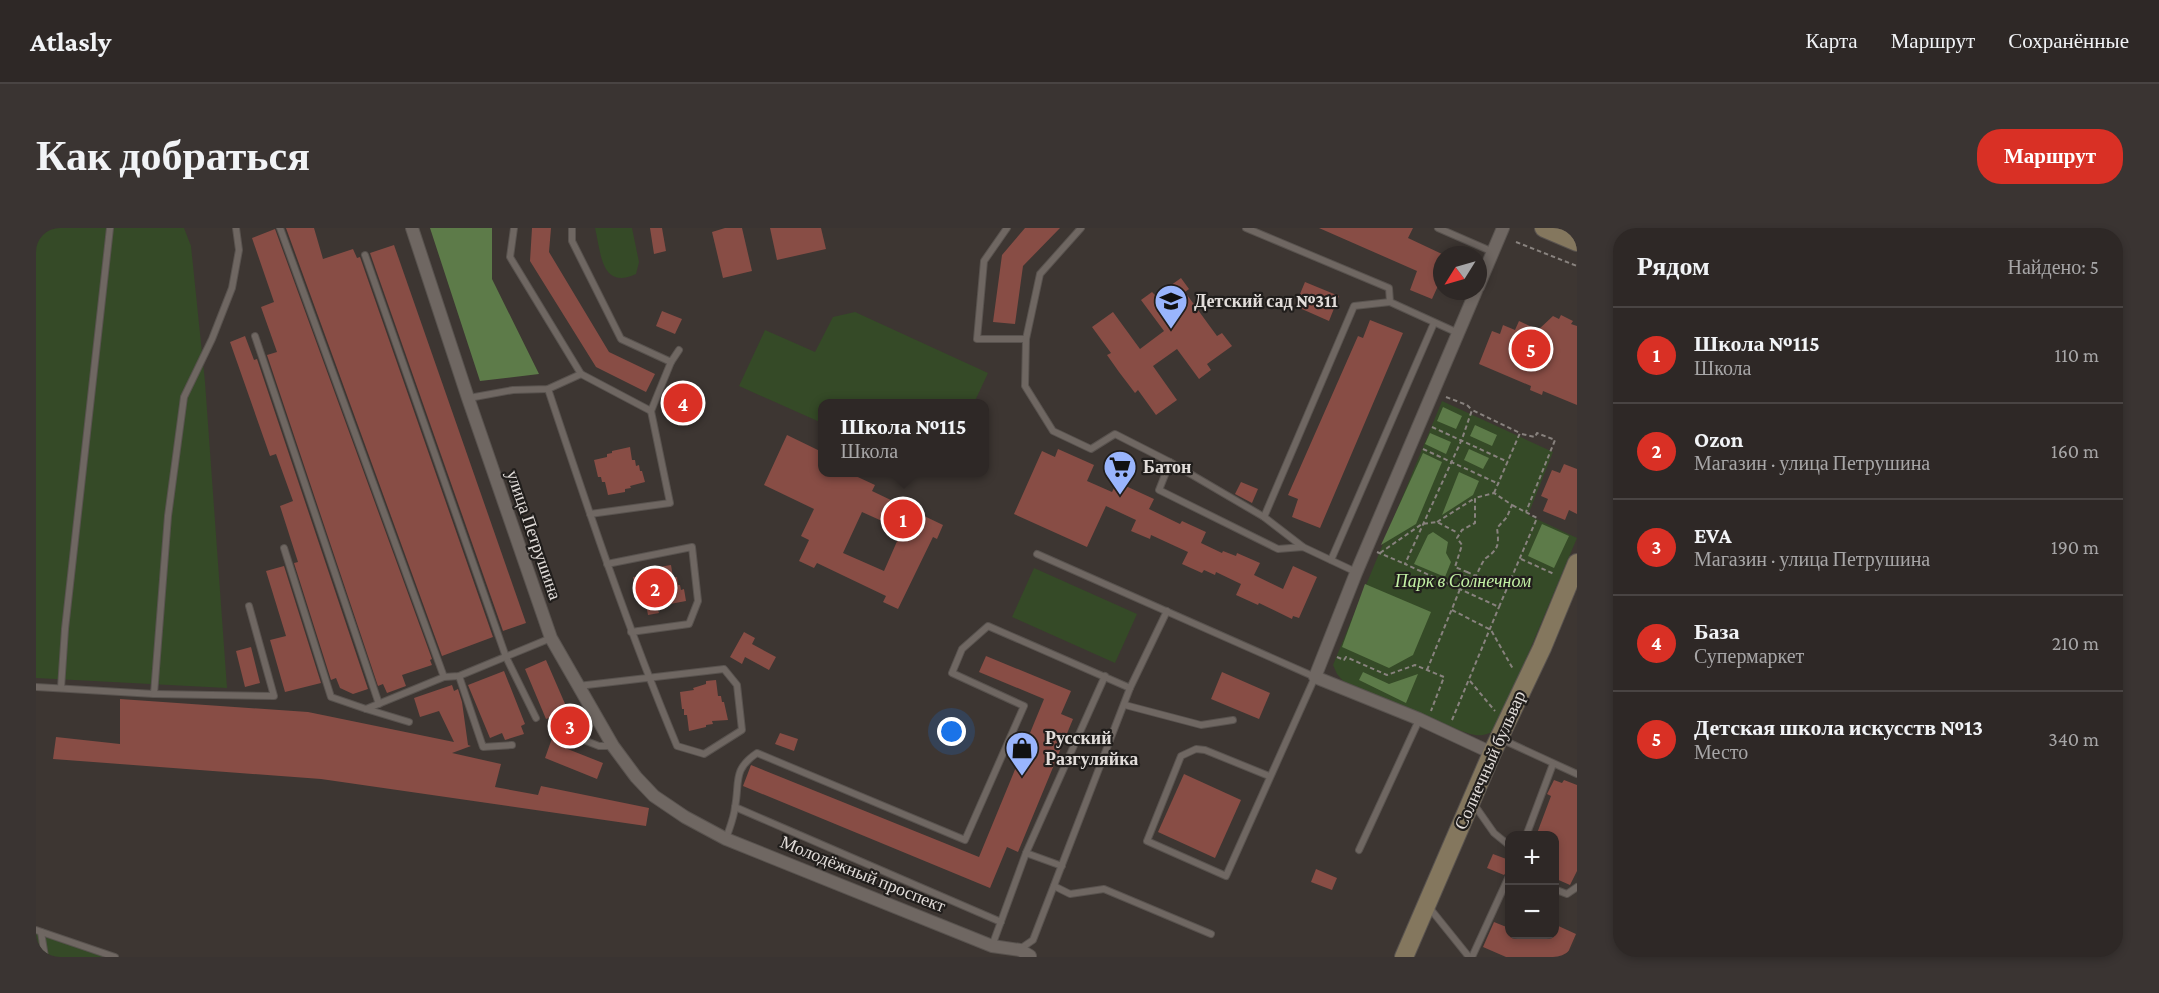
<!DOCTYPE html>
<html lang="ru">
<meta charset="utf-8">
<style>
body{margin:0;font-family:"Crimson Pro",serif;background:#3a3432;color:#f1f3f6}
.controls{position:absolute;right:18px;bottom:18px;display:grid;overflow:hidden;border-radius:12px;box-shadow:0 3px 9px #0003}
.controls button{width:54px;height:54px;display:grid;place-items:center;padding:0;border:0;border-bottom:2px solid #494443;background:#2e2826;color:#f1f3f6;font:30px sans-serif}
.compass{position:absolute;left:1397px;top:18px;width:54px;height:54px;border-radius:50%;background:#2e2826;box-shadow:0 3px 9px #0003;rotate:233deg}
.you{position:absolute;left:916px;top:504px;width:21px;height:21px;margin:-15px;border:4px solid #fff;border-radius:50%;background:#1a73e8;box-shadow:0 0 0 9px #1a73e833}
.badge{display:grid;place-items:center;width:39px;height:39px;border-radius:50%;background:#d93025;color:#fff;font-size:20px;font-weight:700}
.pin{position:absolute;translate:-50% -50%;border:3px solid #fff;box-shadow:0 2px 6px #0006}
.popup{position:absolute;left:782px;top:171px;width:171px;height:78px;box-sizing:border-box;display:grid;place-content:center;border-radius:12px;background:#2e2826;filter:drop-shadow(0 2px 4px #0005);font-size:20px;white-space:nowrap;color:#a7a6a7}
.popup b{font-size:22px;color:#f1f3f6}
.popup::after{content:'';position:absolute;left:50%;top:100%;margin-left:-12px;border:12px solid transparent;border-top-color:#2e2826}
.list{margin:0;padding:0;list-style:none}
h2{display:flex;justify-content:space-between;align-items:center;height:78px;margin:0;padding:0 24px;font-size:26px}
h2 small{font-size:20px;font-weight:400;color:#a7a6a7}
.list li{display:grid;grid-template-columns:39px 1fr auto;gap:18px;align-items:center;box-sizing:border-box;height:96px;padding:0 24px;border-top:2px solid #494443}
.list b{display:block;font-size:22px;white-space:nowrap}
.list p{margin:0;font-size:20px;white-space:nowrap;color:#a7a6a7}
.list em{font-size:20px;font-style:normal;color:#a7a6a7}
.map{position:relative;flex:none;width:1541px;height:729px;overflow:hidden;border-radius:24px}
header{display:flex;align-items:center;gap:36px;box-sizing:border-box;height:84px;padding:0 30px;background:#2e2826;border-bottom:2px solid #494443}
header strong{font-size:28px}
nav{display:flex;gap:33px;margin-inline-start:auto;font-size:21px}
.intro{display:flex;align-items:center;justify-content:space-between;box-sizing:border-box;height:144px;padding:0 36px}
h1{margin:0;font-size:42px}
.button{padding:15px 27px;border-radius:24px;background:#d93025;color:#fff;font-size:21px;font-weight:700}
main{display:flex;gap:36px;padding:0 36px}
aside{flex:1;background:#2e2826;border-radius:24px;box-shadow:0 3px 9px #0003}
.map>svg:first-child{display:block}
.green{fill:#354a27}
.forest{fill:#5d7b49}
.building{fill:#884d45;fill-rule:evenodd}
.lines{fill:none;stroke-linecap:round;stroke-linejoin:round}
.lane-casing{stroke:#59534f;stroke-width:8}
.street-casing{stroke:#59534f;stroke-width:14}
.secondary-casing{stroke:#59534f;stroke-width:20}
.path{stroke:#88827e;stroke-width:2;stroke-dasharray:4.5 3;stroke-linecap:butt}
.lane{stroke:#6f6762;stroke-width:6}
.street{stroke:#6f6762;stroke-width:12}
.secondary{stroke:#84775e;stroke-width:18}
.labels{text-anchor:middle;stroke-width:4.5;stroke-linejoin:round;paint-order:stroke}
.poi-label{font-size:18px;font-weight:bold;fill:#e2ddda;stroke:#211e1c;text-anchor:start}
.street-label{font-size:18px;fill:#e2ddda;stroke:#211e1c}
.park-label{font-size:18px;font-style:italic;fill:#c2f0a4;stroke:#211e1c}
</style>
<header>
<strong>Atlasly</strong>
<nav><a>Карта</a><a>Маршрут</a><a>Сохранённые</a></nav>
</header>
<div class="intro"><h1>Как добраться</h1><a class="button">Маршрут</a></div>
<main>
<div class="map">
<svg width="1541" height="729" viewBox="0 0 1541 729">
<rect width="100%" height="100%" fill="#3d3632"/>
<g class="green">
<path d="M0,0H148L155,18L169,154L191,460L0,450Z"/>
<path d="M559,0H596L603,34L600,46C565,62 565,25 559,0Z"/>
<path d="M819,84L952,145L938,175L786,176V195L703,158L729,102L779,124L797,89Z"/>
<path d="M1406,173L1517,224L1492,287L1541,310L1460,502C1444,511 1437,507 1420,501L1307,453L1301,446L1297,437Z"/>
<path d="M998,340L1101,386L1079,435L976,389Z"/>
<path d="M0,702L79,729H0Z"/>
</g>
<g class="forest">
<path d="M394,0H456V51L503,146L444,153Z"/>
<path d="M1407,179L1426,188L1420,201L1401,193Z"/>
<path d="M1439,197L1461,207L1456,218L1434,208Z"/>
<path d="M1394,205L1415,214L1410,226L1389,216Z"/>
<path d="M1433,221L1453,230L1447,241L1428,232Z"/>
<path d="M1387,225L1406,234L1380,296L1345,317Z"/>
<path d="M1423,244L1443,253L1437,267L1406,287Z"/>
<path d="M1506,296L1533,308L1518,340L1492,328Z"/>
<path d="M1397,304L1412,314L1410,325L1415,334L1409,349L1378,336L1392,307Z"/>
<path d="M1329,356L1395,384L1377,427L1353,440L1306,419Z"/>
<path d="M1327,444L1353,456L1382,446L1370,475L1323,452Z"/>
</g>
<g class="building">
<path d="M250,0H278L287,31L317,21L321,30L324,29L457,409L406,428Z"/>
<path d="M496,0H515L513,24L573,124L619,146L610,164L560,139L494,33Z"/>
<path d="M614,0H626L630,23L618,26Z"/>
<path d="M689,0H706L716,43L687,50L676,4Z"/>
<path d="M734,0H785L790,21L741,32Z"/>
<path d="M989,0H1024L987,38L979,96L957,94L966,27Z"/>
<path d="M1283,0H1377L1372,10L1406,26V49L1396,71L1374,62L1381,43Z"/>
<path d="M239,1L396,431L394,432L396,437L366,447L370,458L351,465L347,456L342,458L231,127L241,124L225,79L238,74L216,10Z"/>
<path d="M358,17L490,395L467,403L334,25Z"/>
<path d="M1145,50L1153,61L1149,64L1170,93L1181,108L1186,105L1196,118L1171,136L1175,142L1163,151L1141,121L1117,138L1141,172L1120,187L1102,162L1099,165L1083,144L1071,127L1075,125L1056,99L1077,84L1104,121L1128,103L1105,72L1116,64L1120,68Z"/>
<path d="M1269,54L1303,68L1293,93L1259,78Z"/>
<path d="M626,83L646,91L639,106L620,98Z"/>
<path d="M1525,87L1537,93L1535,96L1541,98V177L1507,163L1506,167L1494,162L1495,158L1443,136L1456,103L1464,106L1467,97L1479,102L1483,93L1502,102L1517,88L1523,91Z"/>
<path d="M1334,92L1367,105L1284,300L1256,289L1262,271L1252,267L1322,108L1327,110Z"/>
<path d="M209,108L218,132L221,131L332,461L317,466L304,460L300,450L295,452L258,335L262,334L244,278L257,273L240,226L234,228L194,114Z"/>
<path d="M645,166L655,170L649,189L638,186Z"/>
<path d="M751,207L786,224V244H811L839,257L836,263L907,297L901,311L897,309L862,381L847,374L850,368L781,335L778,340L763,333L773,312L765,308L778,281L728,257ZM826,284L866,302L848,343L807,325Z"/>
<path d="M594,219L596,232H599L600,238L603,237L604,243H606L609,254L594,258L595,260L589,261V264L572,267L569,254H566L565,249H562L558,232L571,229V226L576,225V223Z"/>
<path d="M1022,221L1058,237L1051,253L1076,264L1081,254L1118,271L1113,281L1144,296L1146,293L1170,304L1165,315L1186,325L1187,323L1200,328L1201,325L1224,335L1218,347L1247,361L1257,338L1281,349L1263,390L1257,388L1256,391L1223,375L1222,377L1200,367L1205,356L1180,344L1179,347L1168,342L1166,345L1146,336L1152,324L1115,307L1114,311L1095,303L1100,292L1070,278L1051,319L978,286L1006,223L1019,229Z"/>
<path d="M1528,236L1541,241V286L1533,282L1529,292L1507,283L1512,271L1505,268L1516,242L1524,245Z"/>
<path d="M1205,254L1222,261L1216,275L1199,266Z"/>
<path d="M635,337L637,349H641L642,357H644L645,362L648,361L650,373L634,376V378L629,379V381L622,382L623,385L612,387L609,371L606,372L602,360H599L597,349L612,347V344L618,343L617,340Z"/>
<path d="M248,338L285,455L249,464L234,412L250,408L230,343Z"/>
<path d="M708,404L719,410L716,416L740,429L733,442L709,429L706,436L694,429Z"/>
<path d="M215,419L224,455L209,459L200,423Z"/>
<path d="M950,428L1035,463L1025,486L1037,491L982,624L971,619L954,660L707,558L715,537L943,629L1008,471L943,444Z"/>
<path d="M510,432L533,485L540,481L552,502L546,506L537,505L536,512L524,518L567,535L561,551L509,530L519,502L513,490L510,491L489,441Z"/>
<path d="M468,443L489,496L485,498L488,506L469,512L466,505L454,510L432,457Z"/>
<path d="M1186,444L1234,465L1223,491L1175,471Z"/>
<path d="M680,452L682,468H685L686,474H688L692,492L676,493L677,496L670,497V499L653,503L651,487H648V481H646L644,464L658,462L657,460L670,456V453Z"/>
<path d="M416,457L418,463L422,461L426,474L432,517L435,518L416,525L465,536L459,559L502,567L505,558L613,580L610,598L285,551L17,531L20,509L84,516V471L272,484L418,514L403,483L384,489L378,470Z"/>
<path d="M744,505L762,511L758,523L739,516Z"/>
<path d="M1148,546L1205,572L1179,630L1122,604Z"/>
<path d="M1518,552L1526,555L1528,552L1541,557V643L1534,657L1518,650V627L1523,618L1518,616V608H1500L1515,568L1511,566Z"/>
<path d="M1457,626L1473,632V641L1468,647L1451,640Z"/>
<path d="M1280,641L1301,650L1296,662L1275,654Z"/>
<path d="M1458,694L1473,700V706H1518V696L1540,706L1530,729H1470L1447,719Z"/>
</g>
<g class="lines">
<g class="lane-casing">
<g id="lane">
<path d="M244,0L408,449"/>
<path d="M478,0L474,29L545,146"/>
<path d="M536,0V13L585,111L635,134L643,122"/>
<path d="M971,0L948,33L941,111H990"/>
<path d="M1045,0L1004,46L990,111L989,158L1017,203L1055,221L1079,206L1134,234L1123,262L1242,321L1267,319L1320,344"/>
<path d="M1210,0L1353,60L1354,74L1422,105"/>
<path d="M1402,0L1457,24"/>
<path d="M329,27L470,429L500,490"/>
<path d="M219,108L343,476"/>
<path d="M512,161C552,281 592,401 641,518L668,526L706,502L701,457L688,441L542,458"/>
<path d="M433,170L477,162L512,161L545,146L615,183L635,134"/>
<path d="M1134,234L1228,289L1267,319"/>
<path d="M554,286L634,275L615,183"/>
<path d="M1228,289L1318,78L1354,74"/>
<path d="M248,320L295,469L330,481L408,449L423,448L515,410"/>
<path d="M1001,326L1279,449L1190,648L1111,613L1145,528L1160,521L1169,522L1233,548"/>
<path d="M1295,332L1398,95"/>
<path d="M571,336L656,319L662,373L653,396L595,404"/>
<path d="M423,448L447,519L476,517"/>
<path d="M0,459L118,466L132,288L148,169L176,111L196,60L203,22L200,0"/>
<path d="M25,460L29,401L74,0"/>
<path d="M118,466L238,468L213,378"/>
<path d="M1089,477L1165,497L1197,492"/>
<path d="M330,481L373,494"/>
<path d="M540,509L563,518H576"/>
<path d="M1465,511L1541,546"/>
<path d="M1437,575L1458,605L1474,618"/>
<path d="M699,579L965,694"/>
<path d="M1490,608L1517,536"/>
<path d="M690,611C693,601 698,590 699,579C704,554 696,542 721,525L929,612L988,478L916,445L926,421L952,398L1094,460"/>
<path d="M1323,622L1383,492"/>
<path d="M990,625L1026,638"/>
<path d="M1018,658L1034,666L1068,661L1175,706"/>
<path d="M1518,661L1531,666L1541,659"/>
<path d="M1392,678L1433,729"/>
<path d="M0,702L79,729"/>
<path d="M5,704L9,729"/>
<path d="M956,718L990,625L1069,448"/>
<path d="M984,721L997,712L1094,460L1131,383"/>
<path d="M1436,729L1474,646"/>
</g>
</g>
<g class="street-casing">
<g id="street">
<path d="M376,0L432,170L515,410L577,518L600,549L618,568L649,589L690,611L956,718L984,722L994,728"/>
<path d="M1442,59L1467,0"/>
<path d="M1440,63L1320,345L1279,449L1383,491L1456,525"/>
</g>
</g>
<g class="secondary-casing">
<g id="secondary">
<path d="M1508,0L1541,14"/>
<path d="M1368,729L1456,525L1506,420L1541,335"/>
</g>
</g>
<g class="path">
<path d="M1480,14L1541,38"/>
<path d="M1410,169L1431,177L1436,182"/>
<path d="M1396,199L1472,234"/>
<path d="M1486,206L1499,209L1501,205L1519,212L1490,284"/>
<path d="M1387,221L1463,256"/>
<path d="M1458,265L1484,205L1436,182L1426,211L1369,336L1463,379L1501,290L1476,277"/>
<path d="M1401,294L1439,270"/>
<path d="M1341,324L1369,336"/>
<path d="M1344,325L1386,296L1401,294L1422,305"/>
<path d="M1485,331L1518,346"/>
<path d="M1416,382L1455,402L1477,441"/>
<path d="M1301,429L1308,432L1310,429L1351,447L1379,437L1408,449L1395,483"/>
<path d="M1391,442L1431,344L1419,339L1426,317L1421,310L1426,302L1439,295V270L1458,265L1476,277L1471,289L1461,300C1463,316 1463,321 1450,330C1446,334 1443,342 1440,348L1431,344"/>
<path d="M1434,453L1459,483"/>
<path d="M1416,492L1463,379"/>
</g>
<use href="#lane" class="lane"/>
<use href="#street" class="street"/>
<use href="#secondary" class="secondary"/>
</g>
<defs>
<g id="school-pin" transform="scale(1.725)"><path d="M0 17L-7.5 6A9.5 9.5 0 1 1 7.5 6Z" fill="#99b5fd" stroke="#211e1c"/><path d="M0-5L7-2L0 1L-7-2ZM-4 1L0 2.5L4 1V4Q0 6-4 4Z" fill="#111"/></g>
<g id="supermarket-pin" transform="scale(1.725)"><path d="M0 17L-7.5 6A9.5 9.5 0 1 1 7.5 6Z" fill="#99b5fd" stroke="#211e1c"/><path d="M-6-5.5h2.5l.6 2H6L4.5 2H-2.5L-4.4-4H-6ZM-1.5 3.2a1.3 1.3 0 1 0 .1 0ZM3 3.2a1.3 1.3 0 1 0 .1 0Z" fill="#111"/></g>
<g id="shop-pin" transform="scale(1.725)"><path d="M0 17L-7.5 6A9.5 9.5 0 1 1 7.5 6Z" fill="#99b5fd" stroke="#211e1c"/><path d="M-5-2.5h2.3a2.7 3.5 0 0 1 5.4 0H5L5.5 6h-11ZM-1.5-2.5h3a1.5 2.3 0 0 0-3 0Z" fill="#111"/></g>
</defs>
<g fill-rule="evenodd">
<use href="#school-pin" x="1135" y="73"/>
<use href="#supermarket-pin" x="1084" y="239"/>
<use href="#shop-pin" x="986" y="520"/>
</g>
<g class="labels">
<g class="poi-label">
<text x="1158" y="79">Детский сад №311</text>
<text x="1107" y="245">Батон</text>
<text x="1009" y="516">Русский<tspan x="1009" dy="21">Разгуляйка</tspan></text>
</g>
<g class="street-label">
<text transform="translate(498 307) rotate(71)" y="6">улица Петрушина</text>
<text transform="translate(1454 532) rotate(-66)" y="6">Солнечный бульвар</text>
<text transform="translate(827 646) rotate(22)" y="6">Молодёжный проспект</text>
</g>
<g class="park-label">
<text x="1427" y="359">Парк в Солнечном</text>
</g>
</g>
</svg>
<div class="controls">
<button>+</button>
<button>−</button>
</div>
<svg class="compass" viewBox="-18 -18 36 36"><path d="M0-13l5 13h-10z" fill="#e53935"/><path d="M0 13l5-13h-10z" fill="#a7a6a7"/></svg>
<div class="you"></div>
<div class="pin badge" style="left:867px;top:291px">1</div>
<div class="popup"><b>Школа №115</b>Школа</div>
<div class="pin badge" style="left:619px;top:360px">2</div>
<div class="pin badge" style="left:534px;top:498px">3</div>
<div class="pin badge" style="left:647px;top:175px">4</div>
<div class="pin badge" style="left:1495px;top:121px">5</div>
</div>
<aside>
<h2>Рядом<small>Найдено: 5</small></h2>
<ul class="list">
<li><span class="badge">1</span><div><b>Школа №115</b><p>Школа</p></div><em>110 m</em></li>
<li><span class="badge">2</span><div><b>Ozon</b><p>Магазин · улица Петрушина</p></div><em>160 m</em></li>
<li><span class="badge">3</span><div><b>EVA</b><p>Магазин · улица Петрушина</p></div><em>190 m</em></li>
<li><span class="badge">4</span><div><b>База</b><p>Супермаркет</p></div><em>210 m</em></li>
<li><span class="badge">5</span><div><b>Детская школа искусств №13</b><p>Место</p></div><em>340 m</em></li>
</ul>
</aside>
</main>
